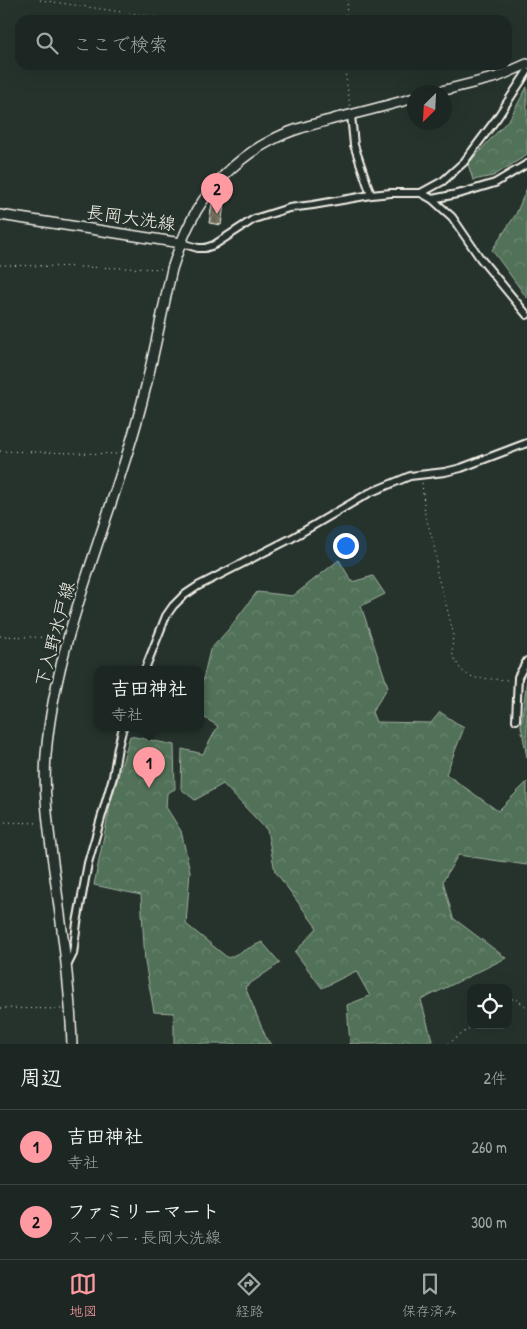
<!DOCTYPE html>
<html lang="ja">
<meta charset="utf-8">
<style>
body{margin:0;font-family:"Patrick Hand","Klee One",sans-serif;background:#252e2a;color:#f1f3f6}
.controls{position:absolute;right:15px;bottom:15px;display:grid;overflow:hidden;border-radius:10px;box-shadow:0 5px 20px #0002}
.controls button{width:45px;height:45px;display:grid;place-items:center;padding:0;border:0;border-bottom:1px solid #3a4340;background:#1c2622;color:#f1f3f6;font:25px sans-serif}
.compass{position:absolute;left:407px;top:85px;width:45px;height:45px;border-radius:50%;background:#1c2622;box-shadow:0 5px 20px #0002;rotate:204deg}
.you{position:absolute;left:345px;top:545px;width:18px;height:18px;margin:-12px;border:4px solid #fff;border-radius:50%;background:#1a73e8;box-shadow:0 0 0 8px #1a73e833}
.badge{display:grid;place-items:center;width:32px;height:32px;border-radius:50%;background:#ff9aa2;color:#111;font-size:16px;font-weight:700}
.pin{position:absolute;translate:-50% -41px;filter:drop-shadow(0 1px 2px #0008)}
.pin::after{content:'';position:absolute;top:26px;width:18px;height:15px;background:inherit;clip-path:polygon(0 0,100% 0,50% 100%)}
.popup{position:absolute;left:94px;top:666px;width:110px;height:65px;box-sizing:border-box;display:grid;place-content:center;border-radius:10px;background:#1c2622;filter:drop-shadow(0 1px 4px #0005);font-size:16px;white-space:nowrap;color:#a0a5a5}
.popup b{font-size:19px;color:#f1f3f6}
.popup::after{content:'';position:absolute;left:50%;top:100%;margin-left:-10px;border:10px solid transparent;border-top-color:#1c2622}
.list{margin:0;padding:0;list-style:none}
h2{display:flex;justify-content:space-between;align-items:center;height:65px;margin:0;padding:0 20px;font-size:21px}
h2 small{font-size:16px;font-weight:400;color:#a0a5a5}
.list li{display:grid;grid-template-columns:32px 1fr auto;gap:15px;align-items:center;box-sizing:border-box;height:75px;padding:0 20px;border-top:1px solid #3a4340}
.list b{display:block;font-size:19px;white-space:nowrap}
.list p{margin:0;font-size:16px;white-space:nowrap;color:#a0a5a5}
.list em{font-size:16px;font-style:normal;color:#a0a5a5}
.icon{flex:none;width:28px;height:28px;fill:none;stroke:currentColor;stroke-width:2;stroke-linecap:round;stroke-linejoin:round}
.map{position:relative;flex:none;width:527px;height:1044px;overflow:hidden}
.search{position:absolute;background:#1c2622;box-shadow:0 5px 20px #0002;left:15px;right:15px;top:15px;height:55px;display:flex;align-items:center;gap:12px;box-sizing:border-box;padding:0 18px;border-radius:15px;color:#a0a5a5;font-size:19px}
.sheet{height:215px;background:#1c2622}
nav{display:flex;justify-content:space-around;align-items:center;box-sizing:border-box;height:70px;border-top:1px solid #3a4340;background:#1c2622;font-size:14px;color:#a0a5a5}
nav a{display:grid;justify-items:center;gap:2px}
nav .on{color:#ff9aa2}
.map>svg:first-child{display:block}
.forest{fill:url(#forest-crowns);stroke:#a2b1a0}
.building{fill:url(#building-cross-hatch);stroke:#f4f1e8}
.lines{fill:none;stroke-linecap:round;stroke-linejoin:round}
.street-casing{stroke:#f4f1e8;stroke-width:10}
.secondary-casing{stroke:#f4f1e8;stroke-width:12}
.path{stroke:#f4f1e8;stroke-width:1;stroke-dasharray:1 4;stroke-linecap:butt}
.street{stroke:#26332d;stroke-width:6}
.secondary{stroke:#26332d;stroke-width:9}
.labels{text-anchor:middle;stroke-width:5;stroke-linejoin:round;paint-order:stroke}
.street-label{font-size:18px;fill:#f4f1e8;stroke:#26332d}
</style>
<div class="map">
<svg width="527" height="1044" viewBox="0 0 527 1044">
<defs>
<pattern id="forest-crowns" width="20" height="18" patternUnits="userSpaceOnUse" patternTransform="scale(1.25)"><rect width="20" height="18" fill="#517159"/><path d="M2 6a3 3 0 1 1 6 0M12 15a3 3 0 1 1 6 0" fill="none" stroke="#6b8671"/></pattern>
<pattern id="building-cross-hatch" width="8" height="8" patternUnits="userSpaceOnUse" patternTransform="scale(1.25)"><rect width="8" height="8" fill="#6a6753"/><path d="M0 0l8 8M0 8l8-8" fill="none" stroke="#807d6c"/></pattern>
</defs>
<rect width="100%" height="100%" fill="#26332d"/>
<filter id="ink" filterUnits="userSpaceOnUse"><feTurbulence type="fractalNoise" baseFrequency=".02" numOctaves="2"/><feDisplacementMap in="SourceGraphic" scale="10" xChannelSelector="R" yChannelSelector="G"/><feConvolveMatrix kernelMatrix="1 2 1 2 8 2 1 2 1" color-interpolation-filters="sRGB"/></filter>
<g filter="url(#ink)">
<g class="forest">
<path d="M527,87V155L493,176L473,180L468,164L510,118Z"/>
<path d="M527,188V298L492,250L516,214Z"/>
<path d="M339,560L352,582L373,576L385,594L361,606L388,687L372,712L376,722L431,723L440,712L464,728L446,774L498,811L527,782V865L458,855L443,881L453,918L506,958L421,1000L433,1044H350L347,1005L370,996L356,971L322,988L295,952L317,928L275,871L267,830L223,784L195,800L181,789L182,749L203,754L218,726L200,715V692L210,650L228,630L257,592L293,596Z"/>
<path d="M527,678V757L521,726Z"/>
<path d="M130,736L174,745L175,789L167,793L166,807L181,831L190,871L186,924L228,958L262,942L280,963L245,987L267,1040L272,1044H174V1013L154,1012L145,962L141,895L94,885L111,801Z"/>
</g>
<path class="building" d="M212,203L224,205L221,225L209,223Z"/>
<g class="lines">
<g class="street-casing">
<g id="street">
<path d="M351,115L354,145L371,195"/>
<path d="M421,193L443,181L464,162L497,118L527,72"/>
<path d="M432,199L462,193L495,183L527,164"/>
<path d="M181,243L198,248H205L214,245L254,219L289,208L313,205L371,195L391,193H421L432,199L452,217L480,258L527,315"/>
<path d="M145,669L166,616L173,606L183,596L198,586L292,538L369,493L410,476L445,472L461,468L527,443"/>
<path d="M516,720L518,677L527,661"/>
<path d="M67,966L73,954L77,923L88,863L113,777L118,747L123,727"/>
</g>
</g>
<g class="secondary-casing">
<g id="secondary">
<path d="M437,92L497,77L527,64"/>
<path d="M0,215L181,243"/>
<path d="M72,1044C70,985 62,928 54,870C49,832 43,793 46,755C54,653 98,549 128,451C147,392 158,330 172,269C177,254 182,238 190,223C206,189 238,157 272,140C292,129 315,124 337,118C363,112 389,105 414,98"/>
</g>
</g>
<g class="path">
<path d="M40,0L176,20"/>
<path d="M345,20L348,0"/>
<path d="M344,65L350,106"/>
<path d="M470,65L492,69"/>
<path d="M0,265L164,269"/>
<path d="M0,451L119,454"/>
<path d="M422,483L425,514L433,541L436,556L437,574L447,608L453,632L452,652L454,658L461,670L468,675L476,678L509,680"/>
<path d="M0,636L60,638"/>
<path d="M0,822L40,823"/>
<path d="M508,1002L514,998L527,1007"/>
<path d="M0,1008L62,1009"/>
<path d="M448,1044L474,1025"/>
</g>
<use href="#street" class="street"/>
<use href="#secondary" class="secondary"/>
</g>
</g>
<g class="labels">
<g class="street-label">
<text transform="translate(131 218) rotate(8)" y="6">長岡大洗線</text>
<text transform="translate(55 634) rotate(-75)" y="6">下入野水戸線</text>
</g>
</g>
</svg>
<div class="controls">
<button><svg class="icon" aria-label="locate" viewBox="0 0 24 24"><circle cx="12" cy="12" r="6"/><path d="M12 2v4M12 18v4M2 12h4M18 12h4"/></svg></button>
</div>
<svg class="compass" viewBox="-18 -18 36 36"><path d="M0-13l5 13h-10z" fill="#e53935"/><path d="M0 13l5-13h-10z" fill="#a0a5a5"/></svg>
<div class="you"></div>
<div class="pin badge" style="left:149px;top:788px">1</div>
<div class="popup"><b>吉田神社</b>寺社</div>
<div class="pin badge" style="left:217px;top:214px">2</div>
<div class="search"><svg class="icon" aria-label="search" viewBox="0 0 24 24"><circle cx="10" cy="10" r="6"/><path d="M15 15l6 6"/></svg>ここで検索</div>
</div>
<section class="sheet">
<h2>周辺<small>2件</small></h2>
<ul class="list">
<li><span class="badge">1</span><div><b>吉田神社</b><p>寺社</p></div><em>260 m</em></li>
<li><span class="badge">2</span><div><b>ファミリーマート</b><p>スーパー · 長岡大洗線</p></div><em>300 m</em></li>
</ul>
</section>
<nav>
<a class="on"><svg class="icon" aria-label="map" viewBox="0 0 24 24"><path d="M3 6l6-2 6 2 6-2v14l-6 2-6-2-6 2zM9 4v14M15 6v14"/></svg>地図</a>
<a><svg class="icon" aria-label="directions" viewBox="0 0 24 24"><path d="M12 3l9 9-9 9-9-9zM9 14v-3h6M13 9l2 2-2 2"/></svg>経路</a>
<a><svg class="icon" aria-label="saved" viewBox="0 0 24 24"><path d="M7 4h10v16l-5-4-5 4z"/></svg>保存済み</a>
</nav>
